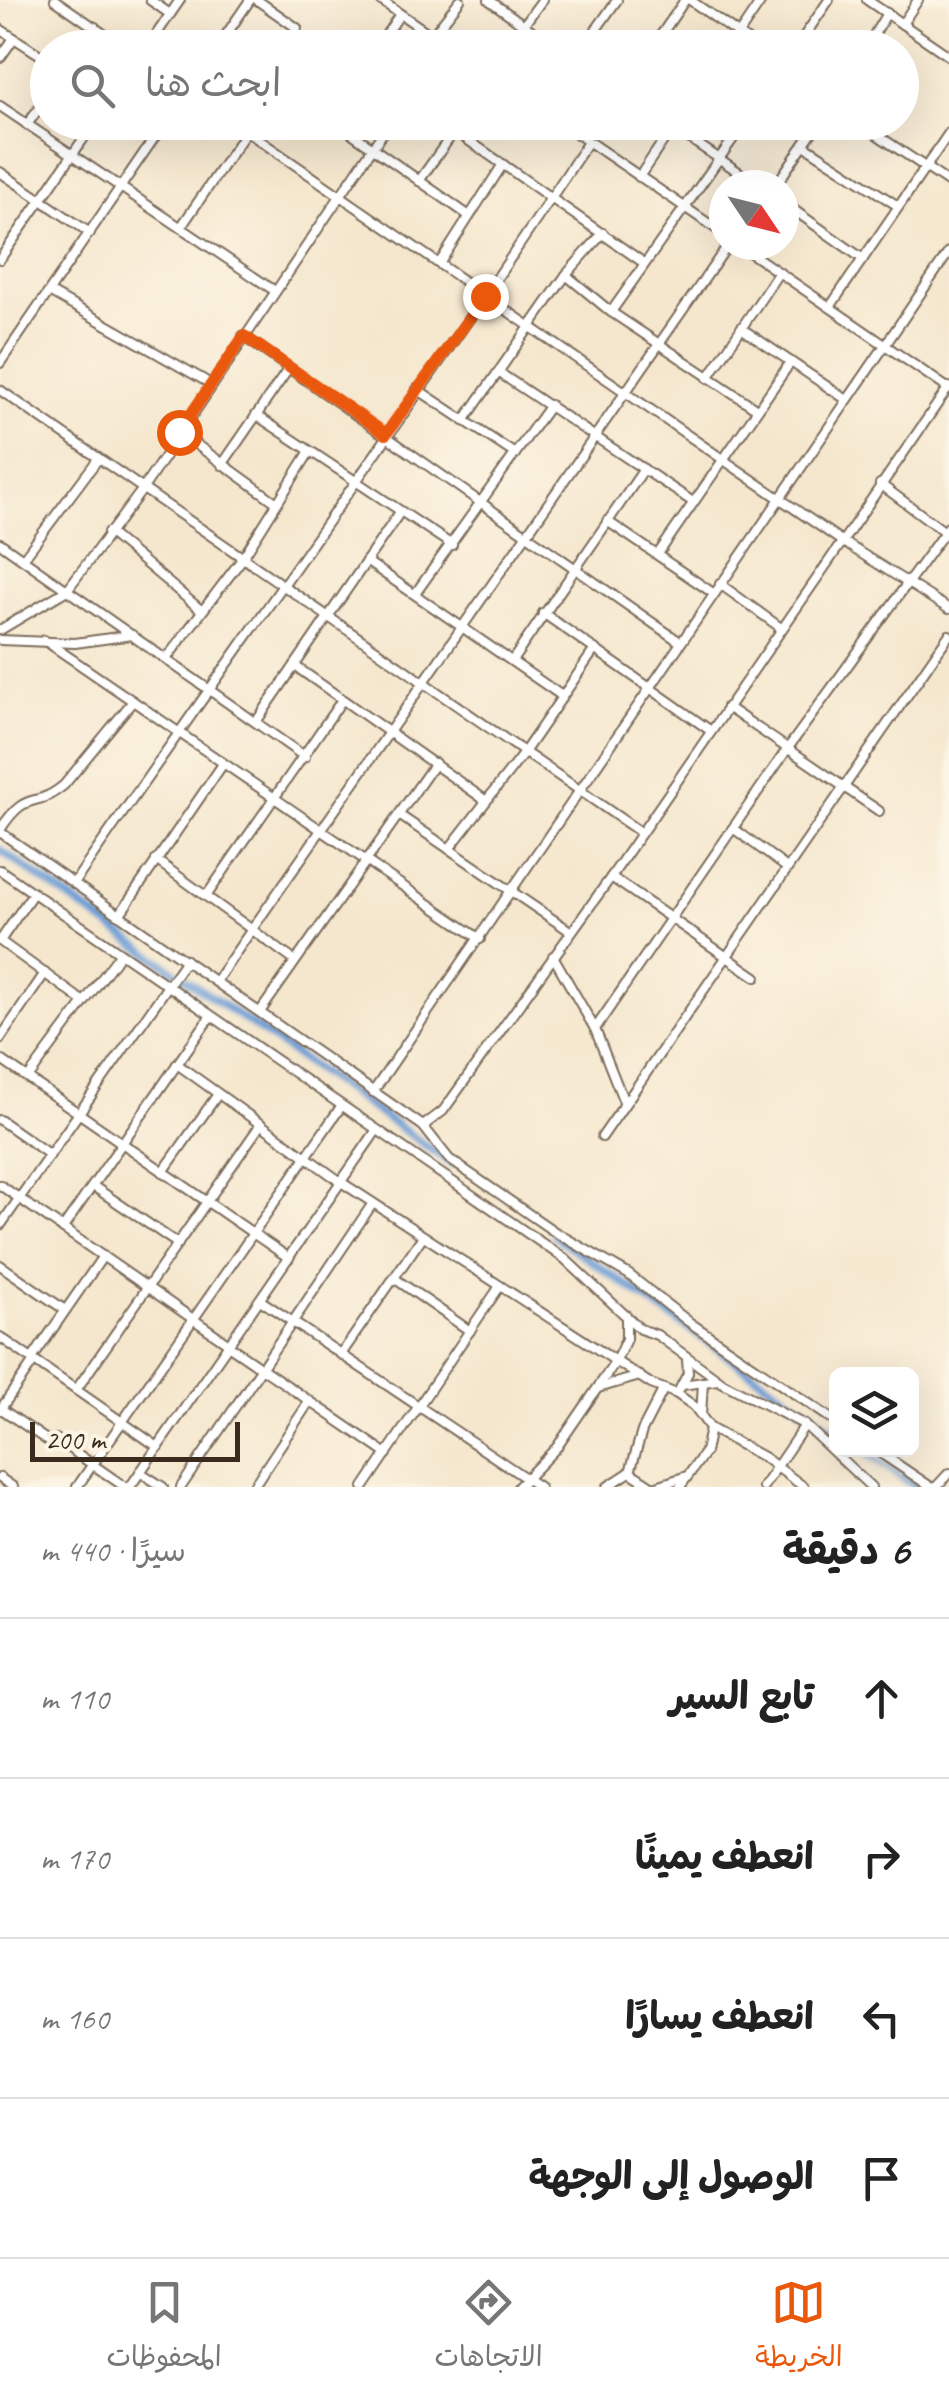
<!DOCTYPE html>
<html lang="ar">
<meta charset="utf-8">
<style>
body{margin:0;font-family:Caveat,"Playpen Sans Arabic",sans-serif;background:#f2f2f2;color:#222;direction:rtl}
.controls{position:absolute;right:30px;bottom:30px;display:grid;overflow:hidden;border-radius:15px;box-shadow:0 10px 40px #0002}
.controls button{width:90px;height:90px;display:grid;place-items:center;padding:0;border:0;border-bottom:2px solid #e0e0e0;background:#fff;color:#222;font:50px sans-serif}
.compass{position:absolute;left:709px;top:170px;width:90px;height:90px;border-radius:50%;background:#fff;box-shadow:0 10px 40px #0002;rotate:125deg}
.scale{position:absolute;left:30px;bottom:25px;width:210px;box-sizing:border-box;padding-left:10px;border:5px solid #3b2a1e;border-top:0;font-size:28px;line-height:35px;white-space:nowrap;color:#3b2a1e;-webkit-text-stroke:8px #fcf5e5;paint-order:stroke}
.stop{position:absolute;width:30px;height:30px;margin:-22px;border:8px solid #ea580c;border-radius:50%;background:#fff}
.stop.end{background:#ea580c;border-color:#fff;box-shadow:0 2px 10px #0008}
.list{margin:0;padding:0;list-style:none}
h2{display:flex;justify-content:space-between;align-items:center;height:130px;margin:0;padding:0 40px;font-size:42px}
h2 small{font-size:32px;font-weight:400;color:#767676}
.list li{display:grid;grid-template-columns:65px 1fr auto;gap:30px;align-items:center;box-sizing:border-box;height:160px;padding:0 40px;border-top:2px solid #e0e0e0}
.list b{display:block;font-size:38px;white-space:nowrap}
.list em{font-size:32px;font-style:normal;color:#767676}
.icon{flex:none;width:55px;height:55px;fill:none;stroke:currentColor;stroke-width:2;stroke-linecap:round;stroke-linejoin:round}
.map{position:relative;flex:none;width:949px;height:1487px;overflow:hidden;direction:ltr}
.search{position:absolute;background:#fff;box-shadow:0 10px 40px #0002;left:30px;right:30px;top:30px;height:110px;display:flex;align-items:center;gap:25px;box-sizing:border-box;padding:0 35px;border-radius:55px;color:#767676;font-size:38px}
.sheet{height:770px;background:#fff}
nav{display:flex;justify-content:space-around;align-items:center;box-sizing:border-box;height:140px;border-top:2px solid #e0e0e0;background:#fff;font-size:28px;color:#767676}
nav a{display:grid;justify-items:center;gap:5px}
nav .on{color:#ea580c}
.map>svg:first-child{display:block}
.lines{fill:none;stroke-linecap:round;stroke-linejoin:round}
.canal{stroke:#6a9dd5;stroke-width:8}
.minor-casing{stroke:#7c6c5c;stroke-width:12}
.minor{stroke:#fff;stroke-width:8}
.route{stroke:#ea580c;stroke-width:12}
</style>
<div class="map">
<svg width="949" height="1487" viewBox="0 0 949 1487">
<rect width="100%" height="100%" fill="#fcf5e5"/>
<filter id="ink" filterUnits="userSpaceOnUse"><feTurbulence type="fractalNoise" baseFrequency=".01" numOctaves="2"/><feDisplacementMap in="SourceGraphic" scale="20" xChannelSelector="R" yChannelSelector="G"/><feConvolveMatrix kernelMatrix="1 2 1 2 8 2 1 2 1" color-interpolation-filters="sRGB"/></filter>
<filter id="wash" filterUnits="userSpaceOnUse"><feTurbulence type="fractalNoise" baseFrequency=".0048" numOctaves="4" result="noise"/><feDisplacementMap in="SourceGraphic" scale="40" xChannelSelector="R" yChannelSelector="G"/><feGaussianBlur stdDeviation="2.25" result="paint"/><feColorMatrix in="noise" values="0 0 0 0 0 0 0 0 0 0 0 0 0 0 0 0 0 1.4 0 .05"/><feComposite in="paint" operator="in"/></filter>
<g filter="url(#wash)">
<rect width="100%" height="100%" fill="#f5e7ce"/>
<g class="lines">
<g class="canal">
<path d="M0,850L452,1164"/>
<path d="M554,1235L836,1431"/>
<path d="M862,1450L916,1487"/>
</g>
</g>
</g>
<g filter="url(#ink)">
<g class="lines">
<g class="minor-casing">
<g id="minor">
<path d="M55,0L124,48"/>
<path d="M150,0L170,14"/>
<path d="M257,0L297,28L288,48"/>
<path d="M380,0L450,48"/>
<path d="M489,0L556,48"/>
<path d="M690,0L758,48"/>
<path d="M867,0L949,56"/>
<path d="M902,24L918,0"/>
<path d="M523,26L542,0"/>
<path d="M0,29L48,60"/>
<path d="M739,34L762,0"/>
<path d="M432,36L460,0"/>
<path d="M80,48L95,27"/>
<path d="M147,48L180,0"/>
<path d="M217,48L250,0"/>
<path d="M377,48L400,14"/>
<path d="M583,48L617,0"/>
<path d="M652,48L685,0"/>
<path d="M796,48L829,0"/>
<path d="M866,48L887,13"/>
<path d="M0,58L14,38"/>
<path d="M0,106L275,291"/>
<path d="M233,122L840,540L949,609"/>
<path d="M336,122L468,215"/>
<path d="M560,122L724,234"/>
<path d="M665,122L758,185"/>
<path d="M858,122L949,183"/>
<path d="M27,125L48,95"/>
<path d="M455,131L644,263"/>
<path d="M804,145L898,206"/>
<path d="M0,172L90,233"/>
<path d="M639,177L676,122"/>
<path d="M419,181L461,122"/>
<path d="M776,185L819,122"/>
<path d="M784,203L863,259"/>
<path d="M181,227L246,132"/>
<path d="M739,245L949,389"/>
<path d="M0,259L95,122"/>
<path d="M439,264L503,164"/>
<path d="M566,275L611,312L757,409"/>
<path d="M49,292L211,384"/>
<path d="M830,307L949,133"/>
<path d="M611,312L745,122"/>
<path d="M741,328L847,400"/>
<path d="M243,336L680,642"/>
<path d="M0,363L165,122"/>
<path d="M498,372L693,502"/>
<path d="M708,378L779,272"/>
<path d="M417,389L515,454"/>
<path d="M0,390L640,832"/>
<path d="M256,415L452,545"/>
<path d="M464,421L566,275L603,233"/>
<path d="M179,432L277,503"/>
<path d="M222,465L289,368"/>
<path d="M880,484L949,535"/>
<path d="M607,521L713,593"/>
<path d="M108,532L201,610"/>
<path d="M0,543L305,757"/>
<path d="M658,554L790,363"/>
<path d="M23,559L98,459"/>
<path d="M366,561L562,696"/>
<path d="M720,584L781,628"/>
<path d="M415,594L550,405"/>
<path d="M543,613L711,731"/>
<path d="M0,630L67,590L142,490L390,122"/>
<path d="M0,640L75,643L132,635"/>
<path d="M44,640L480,939"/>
<path d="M166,659L242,559L310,451"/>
<path d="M512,661L644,469"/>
<path d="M295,666L485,800"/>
<path d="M727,707L879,811"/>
<path d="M256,722L400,512"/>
<path d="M399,815L570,931"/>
<path d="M733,828L787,868"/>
<path d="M0,830C28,787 33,811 64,785L133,701"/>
<path d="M0,832L423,1126L449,1159L555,1232L628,1274L689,1322L836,1422"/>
<path d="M449,849L523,754L595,649"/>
<path d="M156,860L295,961"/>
<path d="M0,870L565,1259L640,1329L657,1335L723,1383L805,1425L763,1487"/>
<path d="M611,877L756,977"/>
<path d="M74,883C245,636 423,393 588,142"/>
<path d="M207,895L342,700"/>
<path d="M120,914L223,764"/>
<path d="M0,941L84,1002"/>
<path d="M0,941L33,893"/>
<path d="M553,956L595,1029L624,1102"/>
<path d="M216,981L728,245"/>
<path d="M260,1012L435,763"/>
<path d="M595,1029L788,748L949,526"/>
<path d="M0,1039L45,973"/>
<path d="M0,1059L289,1258"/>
<path d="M177,1064L341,1182L651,1384L677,1394L694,1406L710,1428L705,1452L680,1487"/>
<path d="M28,1078L120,954"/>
<path d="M373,1092L949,252"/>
<path d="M0,1120L50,1155"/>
<path d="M423,1126L443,1111L611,877L949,387"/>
<path d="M602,1137L949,635"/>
<path d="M163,1172L218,1094"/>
<path d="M0,1185L229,1344"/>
<path d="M93,1186L178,1244"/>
<path d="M0,1226L186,960"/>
<path d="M63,1228L210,1017"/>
<path d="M0,1265L65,1310"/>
<path d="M394,1278L470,1331"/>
<path d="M260,1300L539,1487"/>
<path d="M0,1337L158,1447"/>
<path d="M228,1345L387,1454"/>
<path d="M342,1353L423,1236"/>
<path d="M32,1359L103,1256"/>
<path d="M682,1385L718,1380"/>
<path d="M598,1388L640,1376"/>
<path d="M76,1390L261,1124"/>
<path d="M677,1394L688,1373L687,1359"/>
<path d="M0,1408L48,1441L56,1439L125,1487"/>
<path d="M0,1410L34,1361"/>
<path d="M701,1416L703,1382"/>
<path d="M805,1425L871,1487"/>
<path d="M710,1428L765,1458L804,1487"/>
<path d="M876,1450L931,1487"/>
<path d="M140,1472L163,1487"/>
<path d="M630,1472L653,1487"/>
<path d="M0,1478L13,1487"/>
<path d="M77,1487L340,1108"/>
<path d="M130,1487L376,1131"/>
<path d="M181,1487L373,1203"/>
<path d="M253,1487L309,1402"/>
<path d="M364,1487L500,1286"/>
<path d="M518,1487L557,1447L616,1361L626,1339V1315"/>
<path d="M607,1487L630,1472L642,1431L663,1390"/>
<path d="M654,1487L687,1476"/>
<path d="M936,1487L949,1473"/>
</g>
</g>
<use href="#minor" class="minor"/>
</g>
</g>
<g class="lines" filter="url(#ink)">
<path class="route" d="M179,432L244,336L386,434L485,296"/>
</g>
</svg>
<div class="controls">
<button><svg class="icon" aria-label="layers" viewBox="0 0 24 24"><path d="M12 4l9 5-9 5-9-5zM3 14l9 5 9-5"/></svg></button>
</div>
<svg class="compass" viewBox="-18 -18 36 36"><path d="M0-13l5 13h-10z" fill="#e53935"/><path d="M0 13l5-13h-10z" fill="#767676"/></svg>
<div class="scale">200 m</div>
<div class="stop" style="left:179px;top:432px"></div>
<div class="stop end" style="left:485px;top:296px"></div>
<div class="search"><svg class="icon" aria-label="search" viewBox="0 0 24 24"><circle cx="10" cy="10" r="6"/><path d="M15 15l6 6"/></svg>ابحث هنا</div>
</div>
<section class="sheet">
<h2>6 دقيقة<small>سيرًا · 440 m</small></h2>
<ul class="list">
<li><svg class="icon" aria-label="ahead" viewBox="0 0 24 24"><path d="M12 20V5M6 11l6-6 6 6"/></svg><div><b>تابع السير</b></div><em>110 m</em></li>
<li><svg class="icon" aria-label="right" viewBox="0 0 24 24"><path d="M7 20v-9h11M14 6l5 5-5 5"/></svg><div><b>انعطف يمينًا</b></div><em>170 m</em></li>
<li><svg class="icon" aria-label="left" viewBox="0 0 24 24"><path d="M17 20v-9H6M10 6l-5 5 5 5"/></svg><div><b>انعطف يسارًا</b></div><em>160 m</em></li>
<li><svg class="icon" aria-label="arrive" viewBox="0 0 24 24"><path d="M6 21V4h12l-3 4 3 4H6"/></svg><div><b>الوصول إلى الوجهة</b></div></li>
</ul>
</section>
<nav>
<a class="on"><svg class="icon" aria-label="map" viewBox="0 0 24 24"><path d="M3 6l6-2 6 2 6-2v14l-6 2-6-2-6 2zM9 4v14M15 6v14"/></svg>الخريطة</a>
<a><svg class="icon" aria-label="directions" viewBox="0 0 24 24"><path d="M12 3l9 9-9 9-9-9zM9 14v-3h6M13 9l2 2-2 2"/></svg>الاتجاهات</a>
<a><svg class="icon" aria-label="saved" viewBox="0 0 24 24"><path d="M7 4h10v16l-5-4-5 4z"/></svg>المحفوظات</a>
</nav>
